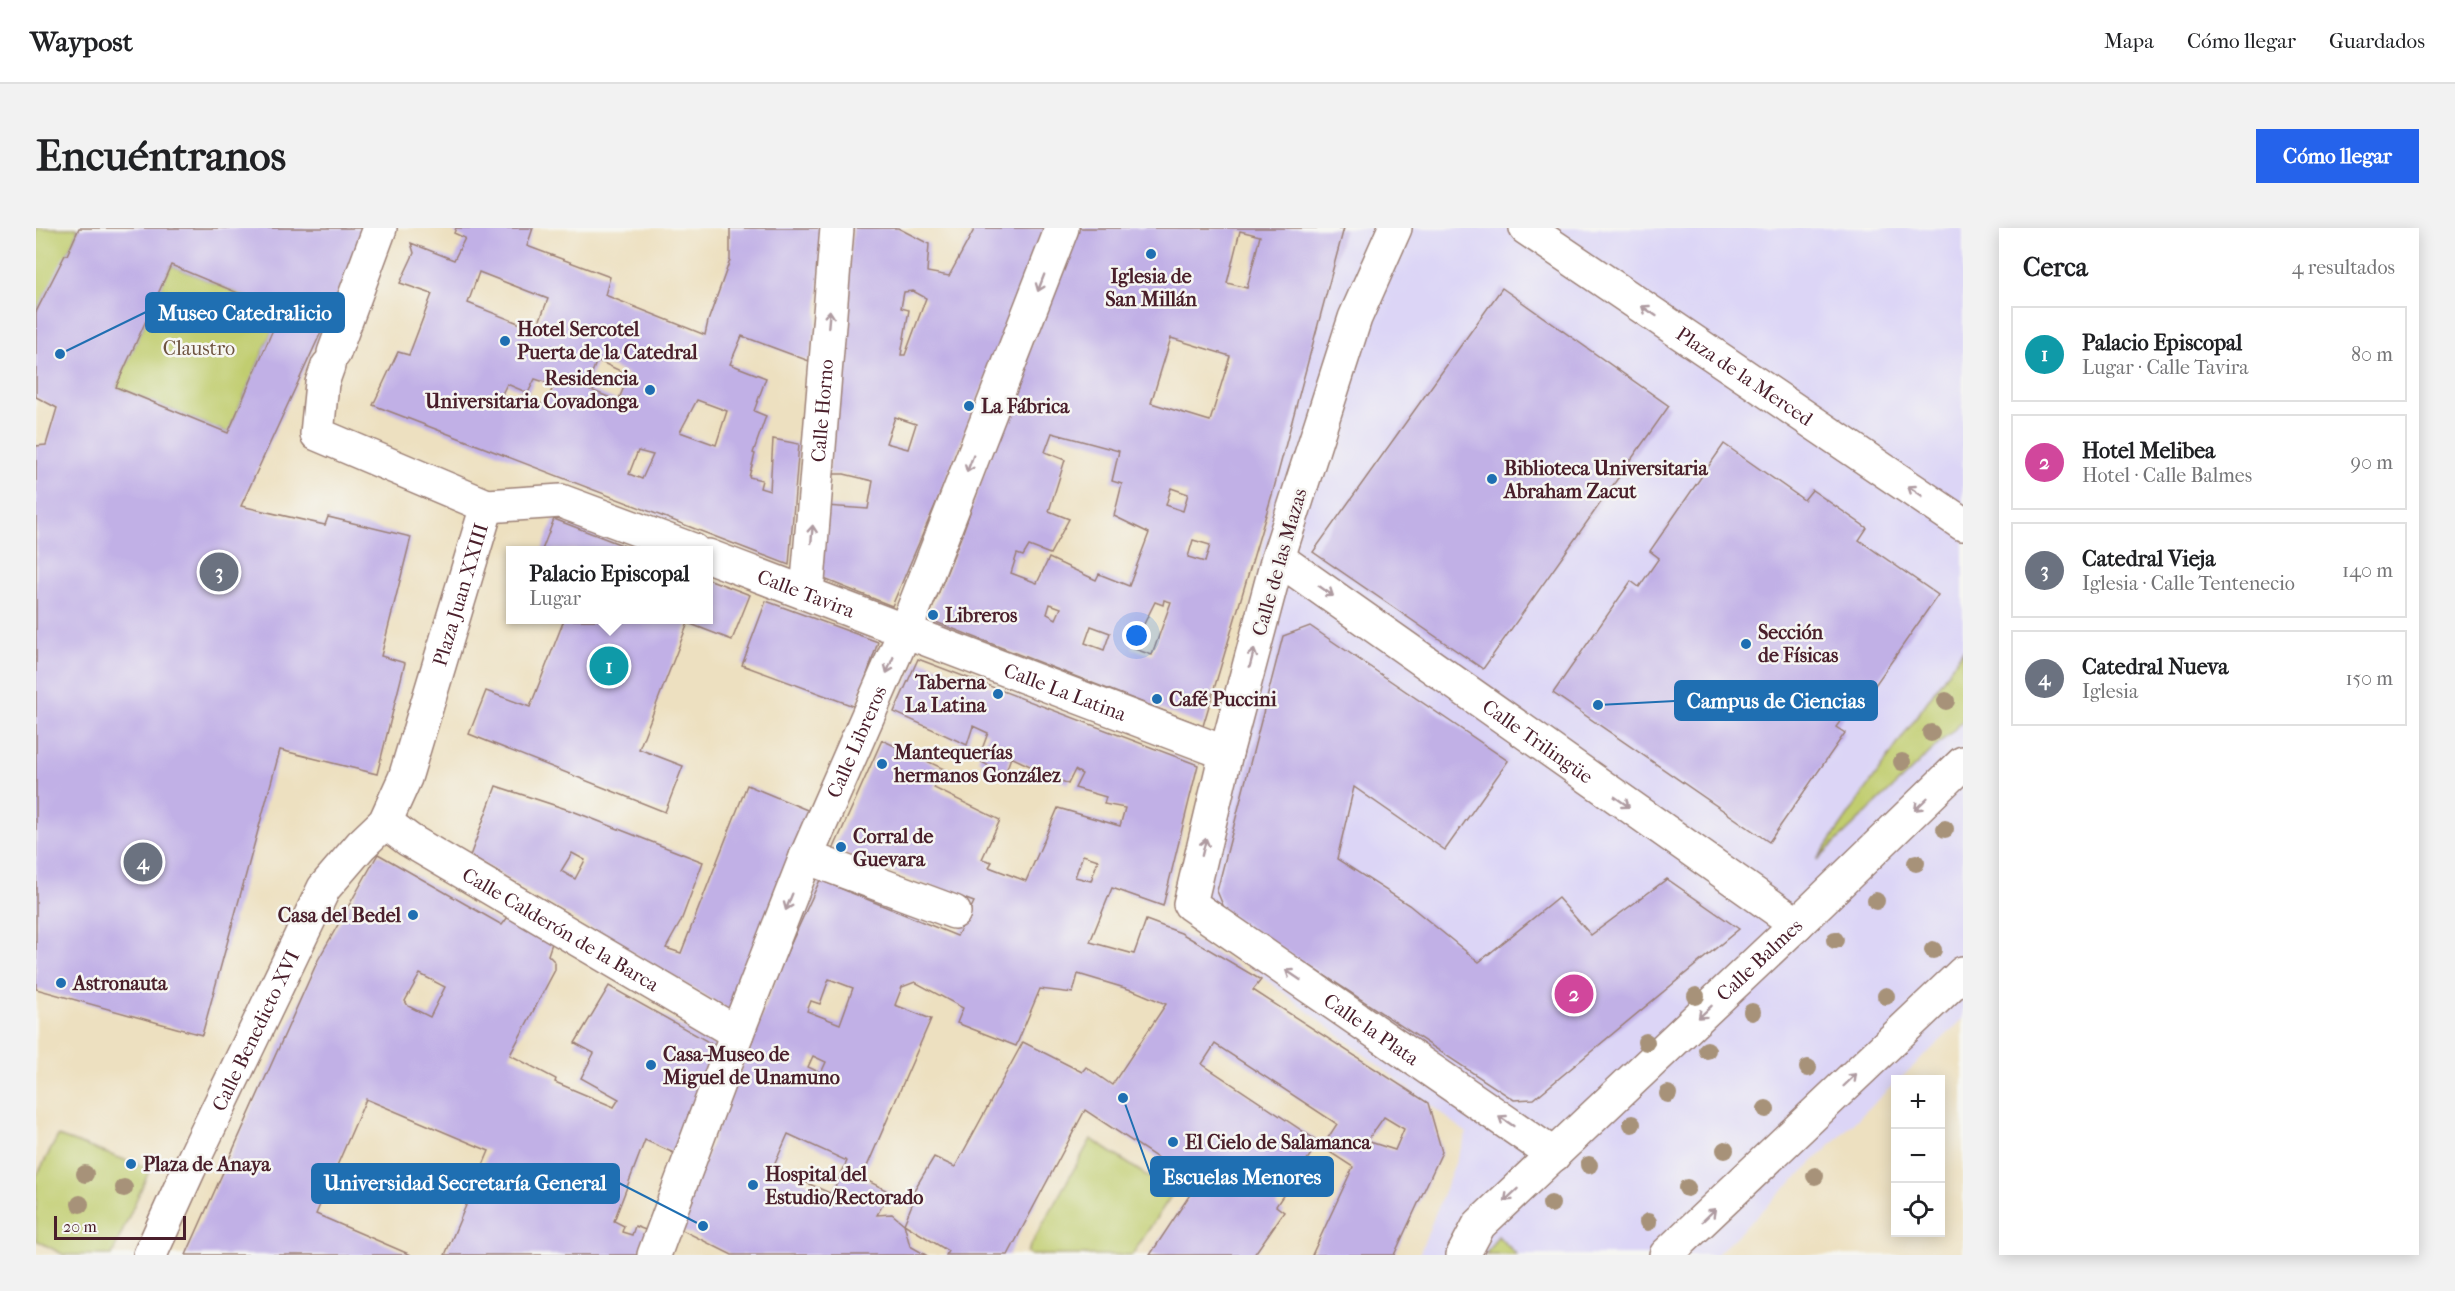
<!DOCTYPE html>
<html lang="es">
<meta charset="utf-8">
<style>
body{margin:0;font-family:"IM FELL French Canon",serif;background:#f2f2f2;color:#202124}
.controls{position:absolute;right:18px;bottom:18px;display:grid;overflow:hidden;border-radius:0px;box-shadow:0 3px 15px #0003}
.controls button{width:54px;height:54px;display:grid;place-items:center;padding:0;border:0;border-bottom:2px solid #e0e0e0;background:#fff;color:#202124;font:30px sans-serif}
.scale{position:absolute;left:18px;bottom:15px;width:132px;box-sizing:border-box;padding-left:6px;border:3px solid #4a1f2b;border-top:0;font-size:16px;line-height:21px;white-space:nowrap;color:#4a1f2b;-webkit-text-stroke:4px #f6f6f2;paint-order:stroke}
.you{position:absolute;left:1101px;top:408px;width:21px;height:21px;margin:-15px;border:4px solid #fff;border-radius:50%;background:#1a73e8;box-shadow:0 0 0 9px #1a73e833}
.badge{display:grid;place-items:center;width:39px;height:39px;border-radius:50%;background:#2563eb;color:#fff;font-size:20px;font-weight:700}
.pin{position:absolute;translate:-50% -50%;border:3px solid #fff;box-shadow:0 2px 6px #0006}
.popup{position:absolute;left:470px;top:318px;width:207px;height:78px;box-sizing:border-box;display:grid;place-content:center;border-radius:0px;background:#fff;filter:drop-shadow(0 2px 4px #0005);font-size:20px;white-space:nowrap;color:#757577}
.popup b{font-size:22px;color:#202124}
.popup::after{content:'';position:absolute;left:50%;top:100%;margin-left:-12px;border:12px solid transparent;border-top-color:#fff}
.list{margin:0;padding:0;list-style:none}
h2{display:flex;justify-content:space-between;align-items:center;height:78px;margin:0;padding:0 24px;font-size:26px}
h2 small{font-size:20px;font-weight:400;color:#757577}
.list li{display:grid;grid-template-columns:39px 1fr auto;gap:18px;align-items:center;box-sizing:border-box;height:96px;margin:0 12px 12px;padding:0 12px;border:2px solid #e0e0e0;border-radius:0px}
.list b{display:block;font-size:22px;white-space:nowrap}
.list p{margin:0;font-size:20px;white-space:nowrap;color:#757577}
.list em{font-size:20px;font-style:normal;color:#757577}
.icon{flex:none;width:33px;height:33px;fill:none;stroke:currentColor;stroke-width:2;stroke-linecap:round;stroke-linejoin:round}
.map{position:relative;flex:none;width:1927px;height:1027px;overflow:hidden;border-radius:0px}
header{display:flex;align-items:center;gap:36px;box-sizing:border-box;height:84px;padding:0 30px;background:#fff;border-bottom:2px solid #e0e0e0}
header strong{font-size:28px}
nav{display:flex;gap:33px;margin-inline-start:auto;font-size:21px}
.intro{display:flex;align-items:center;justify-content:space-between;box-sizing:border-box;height:144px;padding:0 36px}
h1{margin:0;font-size:42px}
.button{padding:15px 27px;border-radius:0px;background:#2563eb;color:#fff;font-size:21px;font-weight:700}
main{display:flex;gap:36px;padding:0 36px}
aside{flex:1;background:#fff;border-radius:0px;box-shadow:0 3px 15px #0003}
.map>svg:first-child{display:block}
.built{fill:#dcd5f6}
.green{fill:#c1cd6f;stroke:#86764d;stroke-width:1.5}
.building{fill:#c1b0e6;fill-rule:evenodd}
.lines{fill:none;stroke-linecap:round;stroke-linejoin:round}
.street-casing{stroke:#9c8076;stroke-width:36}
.street{stroke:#fff;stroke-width:33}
.tree{fill:#a79279}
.oneway{stroke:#ae9aa0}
.poi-dot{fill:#1f6fb2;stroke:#f6f6f2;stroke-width:2}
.labels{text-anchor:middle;stroke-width:5;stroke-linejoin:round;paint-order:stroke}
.poi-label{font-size:20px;font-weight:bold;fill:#4a1f2b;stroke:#f6f6f2;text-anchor:start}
.park-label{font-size:20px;fill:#6e533f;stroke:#f6f6f2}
.street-label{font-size:20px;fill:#4a1f2b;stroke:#f6f6f2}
.leader{fill:none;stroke:#1f6fb2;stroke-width:2}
.callout-dot{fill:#1f6fb2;stroke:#f6f6f2;stroke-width:2}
.callout{fill:#1f6fb2;stroke:#1f6fb2;stroke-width:2}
.callout-label{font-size:21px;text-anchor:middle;font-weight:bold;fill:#fff}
</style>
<header>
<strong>Waypost</strong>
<nav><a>Mapa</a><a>Cómo llegar</a><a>Guardados</a></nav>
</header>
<div class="intro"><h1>Encuéntranos</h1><a class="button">Cómo llegar</a></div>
<main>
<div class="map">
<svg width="1927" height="1027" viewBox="0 0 1927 1027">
<rect width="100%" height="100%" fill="#f6f6f2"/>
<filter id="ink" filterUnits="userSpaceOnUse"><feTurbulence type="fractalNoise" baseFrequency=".0167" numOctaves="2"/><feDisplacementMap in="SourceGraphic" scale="12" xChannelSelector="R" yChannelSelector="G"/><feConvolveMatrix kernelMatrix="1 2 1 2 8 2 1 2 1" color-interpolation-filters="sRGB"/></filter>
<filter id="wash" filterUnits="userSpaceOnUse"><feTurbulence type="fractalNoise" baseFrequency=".008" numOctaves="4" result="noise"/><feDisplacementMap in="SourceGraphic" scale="24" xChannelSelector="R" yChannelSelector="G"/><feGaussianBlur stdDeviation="1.35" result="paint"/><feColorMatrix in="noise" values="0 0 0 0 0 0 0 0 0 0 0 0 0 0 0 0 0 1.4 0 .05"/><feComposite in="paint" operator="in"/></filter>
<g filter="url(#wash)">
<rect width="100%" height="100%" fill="#ede0c0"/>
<path class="built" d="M1308,0H1927V791L1864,851L1860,852L1859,855L1680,1027H1383L1431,905L1155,694L1238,260Z"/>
<g class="green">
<path d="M0,0H43L31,27L0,84Z"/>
<path d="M135,37L245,83L192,205L80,159Z"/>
<path d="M1927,422V493L1781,632Z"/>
<path d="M22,908L114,941L76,1027H28L0,1012V949Z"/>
<path d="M1055,911L1137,965L1096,1027H995L991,1024Z"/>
<path d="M1462,1008L1481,1027H1449Z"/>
</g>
<g id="blocks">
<g class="building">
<path d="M43,0H333L205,278L289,297L292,289L375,309L345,428L369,435L341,546L244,522L166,807L0,761V218L10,217L21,180L0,169V84L29,27H31ZM135,37L245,83L192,205L80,159Z"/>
<path d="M420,0H497L491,18L574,49L569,67L669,107L672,93L694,32V0H788L779,105L773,133L706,108L694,136L730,150L718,183L730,188L717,225L719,226L713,249L726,252L724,260L734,263L737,211L763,216L753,337L337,177L362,124L373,127L396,66L364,55L378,25L375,15L418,32L429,10L418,5ZM443,44L512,71L500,102L432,75ZM561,132L593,147L582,173L550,160ZM499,151L518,157L509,177L490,170L488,175L465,168L471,156L492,165ZM661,172L691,183L680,217L644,204ZM602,223L617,227L606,251L593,246Z"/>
<path d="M817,0H862L893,16L891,44L913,48L939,0H1016L1002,20L906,261L856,378L783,349L790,278L832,281L837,253L808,246H793ZM877,63L890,70L869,127H865L873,82L865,80L868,64ZM859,189L880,196L872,221L850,215Z"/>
<path d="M1040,0H1308L1238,260L1167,498L892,391L927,304L969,185ZM1204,3L1224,8L1211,60L1191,55ZM1135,110L1194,128L1174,193L1115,175ZM1016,205L1083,223L1076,253L1086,256L1078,288L1113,305L1093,358L1063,346L1060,352L1013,330L1001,355L975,345L981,326L987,328L993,318L1014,326L1033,291L1013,283L1029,232L1009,224ZM1135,260L1152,266L1147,283L1130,277ZM1157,312L1174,317L1169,334L1152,329ZM1128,372L1135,374L1116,427L1096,420L1119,374L1127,377ZM1014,376L1025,380L1020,391L1011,386ZM1055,398L1074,405L1068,422L1049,415Z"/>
<path d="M1466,60L1633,178L1447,441L1277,324Z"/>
<path d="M1688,216L1768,272L1776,262L1831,300L1823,312L1902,367L1828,473L1822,469L1800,499L1809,505L1733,614L1517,465L1595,353L1603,359L1623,330L1614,323Z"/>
<path d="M518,291L599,322H506Z"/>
<path d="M672,351L714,367L696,412L652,395L603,521L647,538L629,584L433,506L450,463L494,479L528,392H672Z"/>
<path d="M730,373L842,414L820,479L706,437Z"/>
<path d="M1274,398L1472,533L1409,622L1318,559L1301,631L1373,677L1443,734L1522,670L1555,707L1631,651L1703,701L1498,871L1478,872L1189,682L1181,663L1247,408Z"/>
<path d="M882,431L1162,537L1127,678L1076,660L1054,714L1098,726L1110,692L1145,705L1225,752L1217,762L1392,875L1406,924L1358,1027H1276L1317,939L1286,919L1301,896L1179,816L1166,836L1283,914L1240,978L1248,984L1218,1027H1114L1161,956L1049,882L972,1027H910L912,1023L868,996L874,1018L890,1027H696L642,1000L748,731L784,652L921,708L938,674L797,622L846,512L908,541L898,560L964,592L946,631L956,634L953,639L990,653L1022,580L1084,598L1089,580L1068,576L1070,569L1039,560L1046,546L1039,542L1032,556L975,529L969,547L942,532L952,505L937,498L931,517L858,484ZM1047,627L1062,632L1055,653L1039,649ZM1042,746L1099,763L1130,776L1076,857L1050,839L1046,844L987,814L919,939L898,929L875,967L877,974L868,996L856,986L841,987L854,964L826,950L895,791L859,777L866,759L879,754L927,780L921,795L980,818L1004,761L1037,765ZM793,751L817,760L804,796L771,783L775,773L784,776ZM777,828L790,834L785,845L772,839ZM1348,889L1368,901L1359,922L1331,913ZM752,906L811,933L796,966L737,940Z"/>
<path d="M711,557L776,584L697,784L434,628L460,558L539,584L667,634L645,693L630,720L645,725ZM536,625L549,632L539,651L525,643Z"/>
<path d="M342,626L466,697L472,689L516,715L512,727L519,734V742L474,827L520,851L519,854L578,879L583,871L545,850L558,825L539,815L573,758L685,821L642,927L609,912L578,993L588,998L586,1004L596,1007L599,998L612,1003L602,1027H409L453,923L330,871L280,986L375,1027H150L282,732ZM384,746L409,759L394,789L372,778L369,773Z"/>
</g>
</g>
</g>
<g filter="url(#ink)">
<use href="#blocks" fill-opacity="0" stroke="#9c8076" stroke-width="1.5"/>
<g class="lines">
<g class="street-casing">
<g id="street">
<path id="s1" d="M1359,0L1319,90L1242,330L1190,525L1154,676L1518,927"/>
<path id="s2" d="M1490,0L1927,296"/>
<path d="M298,125L344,0"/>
<path d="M451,278L525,273L657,322"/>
<path id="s3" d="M672,328L1190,525"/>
<path id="s4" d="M1242,330L1761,696"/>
<path id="s5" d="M771,365L801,0"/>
<path id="s6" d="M349,594L373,612L701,805"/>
<path d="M770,629L918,684"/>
<path id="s7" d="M114,1027L153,941L288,660L325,617L349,594L369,550L451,278L281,206L286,155L292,138"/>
<path id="s8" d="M618,1027L701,805L770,629L869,403L1026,0"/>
<path id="s9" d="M1427,1027L1443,997L1761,696L1927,535"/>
<path d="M1630,1027L1927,745"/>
</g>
</g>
<use href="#street" class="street"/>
</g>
<g class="tree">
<circle cx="1910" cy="473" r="9"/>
<circle cx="1895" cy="505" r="9"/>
<circle cx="1866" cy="534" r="9"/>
<circle cx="1909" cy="601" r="9"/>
<circle cx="1880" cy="635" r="9"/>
<circle cx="1840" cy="673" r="9"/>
<circle cx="1799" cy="712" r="9"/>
<circle cx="1897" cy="722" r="9"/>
<circle cx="1660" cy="768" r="9"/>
<circle cx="1850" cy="768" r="9"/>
<circle cx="1716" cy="784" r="9"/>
<circle cx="1610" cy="814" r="9"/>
<circle cx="1671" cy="822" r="9"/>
<circle cx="1772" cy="840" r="9"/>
<circle cx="1632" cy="866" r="9"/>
<circle cx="1730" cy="881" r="9"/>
<circle cx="1596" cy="896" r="9"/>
<circle cx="1689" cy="922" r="9"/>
<circle cx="1553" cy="937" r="9"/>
<circle cx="49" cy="946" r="9"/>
<circle cx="1779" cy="948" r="9"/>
<circle cx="370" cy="951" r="9"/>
<circle cx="88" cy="960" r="9"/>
<circle cx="1651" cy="960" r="9"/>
<circle cx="44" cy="976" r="9"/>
<circle cx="1515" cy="976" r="9"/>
<circle cx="1612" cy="994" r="9"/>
</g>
<defs><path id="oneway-shaft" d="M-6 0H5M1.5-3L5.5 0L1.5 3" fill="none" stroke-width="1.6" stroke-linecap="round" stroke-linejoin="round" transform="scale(1.5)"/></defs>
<g class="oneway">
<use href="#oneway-shaft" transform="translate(1005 55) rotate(111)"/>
<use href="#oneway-shaft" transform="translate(1613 83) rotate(-146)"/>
<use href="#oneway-shaft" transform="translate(793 91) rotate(-85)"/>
<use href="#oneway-shaft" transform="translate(934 236) rotate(111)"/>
<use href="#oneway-shaft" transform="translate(1879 263) rotate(-146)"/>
<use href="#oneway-shaft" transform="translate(776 306) rotate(-85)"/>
<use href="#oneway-shaft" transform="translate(1290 363) rotate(35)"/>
<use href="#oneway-shaft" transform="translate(1216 430) rotate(-75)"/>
<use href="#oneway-shaft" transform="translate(854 437) rotate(113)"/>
<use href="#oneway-shaft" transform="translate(1586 574) rotate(35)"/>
<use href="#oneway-shaft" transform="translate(1885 576) rotate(136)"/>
<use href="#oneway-shaft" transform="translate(1168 619) rotate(-76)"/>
<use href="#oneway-shaft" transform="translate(753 674) rotate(112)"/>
<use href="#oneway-shaft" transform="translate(1257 747) rotate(-146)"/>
<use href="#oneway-shaft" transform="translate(1669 784) rotate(137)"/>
<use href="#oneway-shaft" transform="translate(1814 852) rotate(-44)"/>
<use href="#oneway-shaft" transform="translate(1470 893) rotate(-146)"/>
<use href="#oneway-shaft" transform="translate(1475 967) rotate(137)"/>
<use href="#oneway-shaft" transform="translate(1673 987) rotate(-44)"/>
</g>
</g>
<g class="poi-dot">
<circle cx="1115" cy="26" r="6"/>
<circle cx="469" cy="113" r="6"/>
<circle cx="614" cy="162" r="6"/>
<circle cx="933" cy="178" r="6"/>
<circle cx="1456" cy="251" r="6"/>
<circle cx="897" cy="387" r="6"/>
<circle cx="1710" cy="416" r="6"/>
<circle cx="962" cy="466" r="6"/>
<circle cx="1121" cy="471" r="6"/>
<circle cx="846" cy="536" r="6"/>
<circle cx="805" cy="619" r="6"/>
<circle cx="377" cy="687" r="6"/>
<circle cx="25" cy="755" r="6"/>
<circle cx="615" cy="837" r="6"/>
<circle cx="1137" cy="914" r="6"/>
<circle cx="95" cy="936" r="6"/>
<circle cx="717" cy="957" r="6"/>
</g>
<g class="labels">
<g class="poi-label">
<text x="1115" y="55" text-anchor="middle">Iglesia de<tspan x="1115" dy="23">San Millán</tspan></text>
<text x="481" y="108">Hotel Sercotel<tspan x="481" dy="23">Puerta de la Catedral</tspan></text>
<text x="602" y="157" text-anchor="end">Residencia<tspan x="602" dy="23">Universitaria Covadonga</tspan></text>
<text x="945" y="185">La Fábrica</text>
<text x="1468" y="247">Biblioteca Universitaria<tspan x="1468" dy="23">Abraham Zacut</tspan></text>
<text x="909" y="394">Libreros</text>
<text x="1722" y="411">Sección<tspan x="1722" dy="23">de Físicas</tspan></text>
<text x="950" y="461" text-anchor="end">Taberna<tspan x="950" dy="23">La Latina</tspan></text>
<text x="1133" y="478">Café Puccini</text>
<text x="858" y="531">Mantequerías<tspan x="858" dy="23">hermanos González</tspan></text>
<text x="817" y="615">Corral de<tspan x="817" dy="23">Guevara</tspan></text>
<text x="365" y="694" text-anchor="end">Casa del Bedel</text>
<text x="37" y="762">Astronauta</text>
<text x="627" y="833">Casa-Museo de<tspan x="627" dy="23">Miguel de Unamuno</tspan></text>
<text x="1149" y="921">El Cielo de Salamanca</text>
<text x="107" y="943">Plaza de Anaya</text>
<text x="729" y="953">Hospital del<tspan x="729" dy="23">Estudio/Rectorado</tspan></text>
</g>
<g class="park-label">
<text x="163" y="127">Claustro</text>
</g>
<g class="street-label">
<text dy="7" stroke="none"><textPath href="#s2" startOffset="264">Plaza de la Merced</textPath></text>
<text dy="7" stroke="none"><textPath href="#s5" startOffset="183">Calle Horno</textPath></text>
<text transform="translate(1243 334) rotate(-74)" y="7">Calle de las Mazas</text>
<text dy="7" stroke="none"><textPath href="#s3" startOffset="105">Calle Tavira</textPath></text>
<text dy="7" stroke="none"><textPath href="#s7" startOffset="736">Plaza Juan XXIII</textPath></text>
<text dy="7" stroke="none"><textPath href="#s3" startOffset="382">Calle La Latina</textPath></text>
<text dy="7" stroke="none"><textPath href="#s8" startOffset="552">Calle Libreros</textPath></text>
<text dy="7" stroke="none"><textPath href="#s4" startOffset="318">Calle Trilingüe</textPath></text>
<text dy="7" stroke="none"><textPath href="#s6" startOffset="206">Calle Calderón de la Barca</textPath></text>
<text dy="7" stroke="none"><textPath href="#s9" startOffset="420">Calle Balmes</textPath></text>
<text dy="7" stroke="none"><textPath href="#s1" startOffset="928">Calle la Plata</textPath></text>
<text dy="7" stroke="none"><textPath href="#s7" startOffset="248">Calle Benedicto XVI</textPath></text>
</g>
</g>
<path class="leader" d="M24 126L110 84M1562 477L1639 473M1087 870L1115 948M667 998L583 955"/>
<g class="callout-dot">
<circle cx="24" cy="126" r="6"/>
<circle cx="1562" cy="477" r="6"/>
<circle cx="1087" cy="870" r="6"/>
<circle cx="667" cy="998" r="6"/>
</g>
<g class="callout">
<rect x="110" y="65" width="198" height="39" rx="6"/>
<rect x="1639" y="453" width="202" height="39" rx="6"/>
<rect x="1115" y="929" width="182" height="39" rx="6"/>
<rect x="276" y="936" width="307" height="39" rx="6"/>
</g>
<g class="callout-label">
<text x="209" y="92">Museo Catedralicio</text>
<text x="1740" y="480">Campus de Ciencias</text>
<text x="1206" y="956">Escuelas Menores</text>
<text x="429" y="962">Universidad Secretaría General</text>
</g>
</svg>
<div class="controls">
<button>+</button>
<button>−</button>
<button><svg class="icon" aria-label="locate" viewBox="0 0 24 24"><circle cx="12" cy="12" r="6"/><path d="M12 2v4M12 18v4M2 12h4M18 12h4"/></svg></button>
</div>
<div class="scale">20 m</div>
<div class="you"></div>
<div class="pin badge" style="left:573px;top:438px;background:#0f9aa8">1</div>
<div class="popup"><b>Palacio Episcopal</b>Lugar</div>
<div class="pin badge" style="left:1538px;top:766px;background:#d1479c">2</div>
<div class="pin badge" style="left:183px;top:344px;background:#6b7280">3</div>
<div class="pin badge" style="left:107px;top:634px;background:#6b7280">4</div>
</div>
<aside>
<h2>Cerca<small>4 resultados</small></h2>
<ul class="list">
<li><span class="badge" style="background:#0f9aa8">1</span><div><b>Palacio Episcopal</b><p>Lugar · Calle Tavira</p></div><em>80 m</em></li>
<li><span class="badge" style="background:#d1479c">2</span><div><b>Hotel Melibea</b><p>Hotel · Calle Balmes</p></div><em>90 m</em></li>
<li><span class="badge" style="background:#6b7280">3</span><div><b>Catedral Vieja</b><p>Iglesia · Calle Tentenecio</p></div><em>140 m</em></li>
<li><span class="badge" style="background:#6b7280">4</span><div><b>Catedral Nueva</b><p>Iglesia</p></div><em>150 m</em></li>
</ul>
</aside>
</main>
